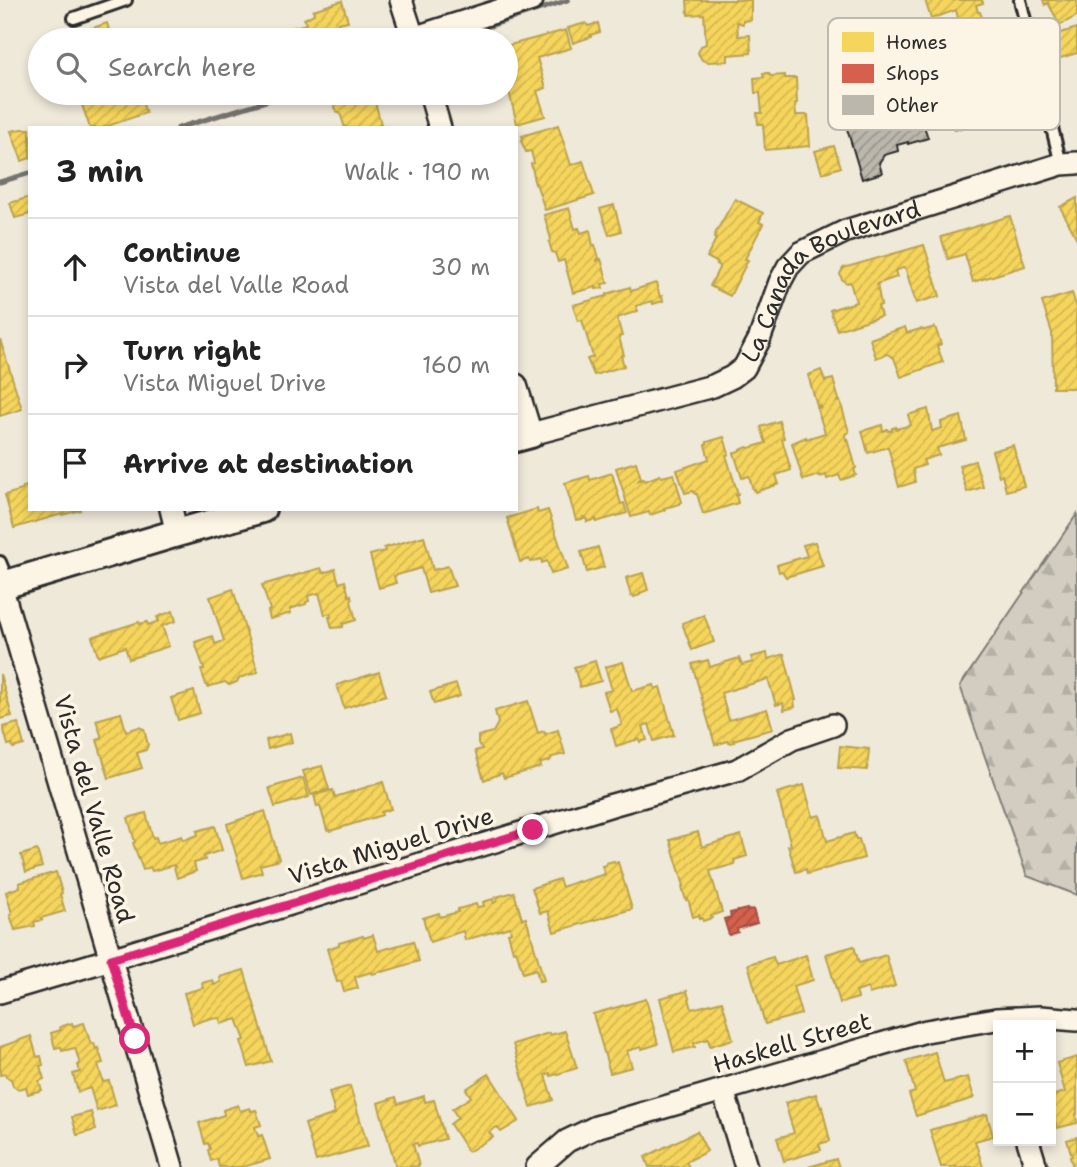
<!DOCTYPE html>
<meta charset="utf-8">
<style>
body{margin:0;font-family:"Shantell Sans",sans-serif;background:#f6f6f6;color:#222}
.controls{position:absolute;right:21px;bottom:21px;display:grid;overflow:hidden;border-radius:0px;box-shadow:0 4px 10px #0003}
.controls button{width:63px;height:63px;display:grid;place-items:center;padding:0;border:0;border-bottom:2px solid #e0e0e0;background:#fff;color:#222;font:35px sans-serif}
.stop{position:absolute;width:21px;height:21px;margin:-16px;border:5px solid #db2777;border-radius:50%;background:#fff}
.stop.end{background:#db2777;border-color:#fff;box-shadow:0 2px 7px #0008}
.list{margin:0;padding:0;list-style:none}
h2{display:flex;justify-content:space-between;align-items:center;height:91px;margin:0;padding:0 28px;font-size:30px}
h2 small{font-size:23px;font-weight:400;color:#767676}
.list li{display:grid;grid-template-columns:46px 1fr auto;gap:21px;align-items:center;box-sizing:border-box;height:98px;padding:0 28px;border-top:2px solid #e0e0e0}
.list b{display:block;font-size:26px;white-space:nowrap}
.list p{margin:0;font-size:23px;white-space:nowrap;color:#767676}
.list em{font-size:23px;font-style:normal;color:#767676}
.icon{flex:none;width:38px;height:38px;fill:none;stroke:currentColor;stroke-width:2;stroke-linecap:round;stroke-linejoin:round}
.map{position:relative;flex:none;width:1077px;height:1167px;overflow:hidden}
.search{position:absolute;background:#fff;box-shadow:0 4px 10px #0003;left:28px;top:28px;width:490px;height:77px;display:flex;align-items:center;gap:18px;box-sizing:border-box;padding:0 24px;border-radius:38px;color:#767676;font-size:26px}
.panel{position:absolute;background:#fff;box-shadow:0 4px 10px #0003;left:28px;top:126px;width:490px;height:385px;border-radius:0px}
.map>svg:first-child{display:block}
.forest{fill:url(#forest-firs);stroke:#7e7c76;stroke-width:2}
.homes{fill:url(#homes-hatch);stroke:#b9a24d;stroke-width:2}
.shops{fill:url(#shops-hatch);stroke:#a35043;stroke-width:2}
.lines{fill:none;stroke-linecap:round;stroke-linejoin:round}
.stream{stroke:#75736d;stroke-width:5}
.building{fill:url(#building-hatch);stroke:#2b2b2b;stroke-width:2}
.service-casing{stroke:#2b2b2b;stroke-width:16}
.minor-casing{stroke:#2b2b2b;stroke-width:26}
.tertiary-casing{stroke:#2b2b2b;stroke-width:32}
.service{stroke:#fcf5e5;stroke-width:10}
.minor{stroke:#fcf5e5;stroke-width:21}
.tertiary{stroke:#fcf5e5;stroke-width:26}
.route{stroke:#db2777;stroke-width:9}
.labels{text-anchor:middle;stroke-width:7;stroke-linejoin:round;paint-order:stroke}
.street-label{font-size:24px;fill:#2b2b2b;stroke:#fcf5e5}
.key{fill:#fcf5e5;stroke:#bdb8ad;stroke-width:2}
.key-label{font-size:19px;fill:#2b2b2b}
</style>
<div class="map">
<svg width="1077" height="1167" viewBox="0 0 1077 1167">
<defs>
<pattern id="forest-firs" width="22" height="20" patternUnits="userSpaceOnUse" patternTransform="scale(1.75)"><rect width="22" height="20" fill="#d2cdc0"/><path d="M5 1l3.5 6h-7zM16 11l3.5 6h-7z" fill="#b4b0a5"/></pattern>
<pattern id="homes-hatch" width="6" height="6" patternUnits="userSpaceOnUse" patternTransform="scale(1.75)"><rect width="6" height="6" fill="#f6d55c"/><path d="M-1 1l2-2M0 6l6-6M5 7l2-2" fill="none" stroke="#d3b750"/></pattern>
<pattern id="shops-hatch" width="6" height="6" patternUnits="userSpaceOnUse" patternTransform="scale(1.75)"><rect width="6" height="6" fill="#d6604d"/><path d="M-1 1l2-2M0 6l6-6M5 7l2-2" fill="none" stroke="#ae4f40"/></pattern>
<pattern id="building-hatch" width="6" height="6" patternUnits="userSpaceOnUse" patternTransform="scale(1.75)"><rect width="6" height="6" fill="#bcb7ac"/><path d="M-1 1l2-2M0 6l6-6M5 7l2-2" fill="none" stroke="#99958c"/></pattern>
</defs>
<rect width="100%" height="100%" fill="#efe9da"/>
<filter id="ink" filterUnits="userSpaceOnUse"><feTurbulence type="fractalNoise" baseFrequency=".0143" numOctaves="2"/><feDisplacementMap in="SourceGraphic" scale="14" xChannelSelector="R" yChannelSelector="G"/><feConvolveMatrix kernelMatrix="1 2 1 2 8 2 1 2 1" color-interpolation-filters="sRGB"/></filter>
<g filter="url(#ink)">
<path class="forest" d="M1077,514V895L1027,876L960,686Z"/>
<g class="homes">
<path d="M687,0H751V20L743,21V24L737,22L738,36L750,35L751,53L728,55V61L708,62L702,60L698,53L701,46L706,44L704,14L688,15Z"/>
<path d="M925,0H982L983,3L976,5L978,12H980L986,29L962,36L957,24H958L957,18H958L956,10L931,19Z"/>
<path d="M1043,0H1077V16L1060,25L1048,3L1045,5Z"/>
<path d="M342,1L348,21L338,23L343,39L355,36L357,40H291L287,29L306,24L304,19L314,14L313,10Z"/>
<path d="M107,23L112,40H77L75,34Z"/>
<path d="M586,23L588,26L598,23L600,32L590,35L591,37L573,43L568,28Z"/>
<path d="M1077,28V53L1057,59L1050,36Z"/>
<path d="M566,30L571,48L537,58L546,88L537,91L545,116L517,124L506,80V46Z"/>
<path d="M998,67L1000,74H1002L1013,109L996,114L995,110L976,116L975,113L971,115L974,124L955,130L943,92L951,89L949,82Z"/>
<path d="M763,73H769L770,76L785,75V78H796L797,103L795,104L796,115H808L810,146L765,150L763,124H758L757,113H762L760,93H755L754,78L764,77Z"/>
<path d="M78,93H139L146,113L102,128H90Z"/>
<path d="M346,93H370L372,99L374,98L381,124H379L380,128H345L340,113H337L332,97Z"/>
<path d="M558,125L571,165L583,161L594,195L545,210L536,183L535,184L533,177L534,176L531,164L534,163L531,151L526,152L521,141L523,139L522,136Z"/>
<path d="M22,129H30V158L22,161L11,131Z"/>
<path d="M834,146L841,167L822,173L815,151Z"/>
<path d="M30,197V214L15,218L10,203Z"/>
<path d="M1077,198V239L1060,207Z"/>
<path d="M735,199L763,213L759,222L763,224L745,259L748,260L730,296L710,286L720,266L717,264L718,263L707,257L716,239L714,238L716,232Z"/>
<path d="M614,205L621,231L609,235L600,209Z"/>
<path d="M569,208L575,229L579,228L581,233L590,230L593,246L595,245L599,258L597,259V261L601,259L608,283L602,284L603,288L596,289V287L573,293L564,260L558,262L555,253L552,252L549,242L551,239L544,215Z"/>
<path d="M1010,216L1025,266L973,282L965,254L948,259L941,237Z"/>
<path d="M924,245L940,296L916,303L905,267L895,271L897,277L877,284L881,305L878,306L881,316L837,330L830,310L856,302L850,282L847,283L842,280L840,274L843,268Z"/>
<path d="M656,283L660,297L662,296L663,301L653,304L652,301L636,306L638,311L617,318L622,336L619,337L624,355L621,356L624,366L594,375L587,359L593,357L582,320L578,321L573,305L607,296V294L630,287L631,291Z"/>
<path d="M1072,293L1077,308L1076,319L1077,388H1053L1052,333L1042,302Z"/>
<path d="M905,327L907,333L920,329L925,330L935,327L941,344L937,346L943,362L901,377L894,358L887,354L876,358L870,339Z"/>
<path d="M0,339L22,409L0,416Z"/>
<path d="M821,370L825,381L833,379L839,400L837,401V402L840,401L849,432L845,434L846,440L848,439L856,468L854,469L856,475L841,480L839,475L827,479L826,475L820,477V475L803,480L792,443L806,437V439L825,433L817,408L821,407L820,405L817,406L808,375Z"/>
<path d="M928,409L932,431L942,428L941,422L961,416L966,440L937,448L939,455L923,460L925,465L913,469L915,482L899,487L888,447L868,453L862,431L882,425L883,431L887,429L888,431L892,430V428L896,427V429L911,425L908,415Z"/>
<path d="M779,421L784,438L782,439L791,470L776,475L779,484L755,492V489L753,490L749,476L742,478L734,453L747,447L749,448L766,443L761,427Z"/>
<path d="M724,437L729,454L726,455L738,494L736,495L738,503L703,514L697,494H695L693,491L685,493L677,470L709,459L705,445L707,444V442Z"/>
<path d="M1013,445L1024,486L1006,491L1002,475L999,476L992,451Z"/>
<path d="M975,461L983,487L967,492L959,465Z"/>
<path d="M636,462L641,478L639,480L644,479L645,481L660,475L662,477L674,474L682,502L680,503V504L664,508L665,510L650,515L649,512L631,517L616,468Z"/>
<path d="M612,473L621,504L624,503L627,513L596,522V519L587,522L586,517H583L584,519L576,520L565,483L589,476L590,480Z"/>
<path d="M30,485V509L81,510L62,515V514L14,528L5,495L22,490L23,487Z"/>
<path d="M537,509L538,513L548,510L568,569L551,574L547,561L542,563L541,559L530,562L529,559L520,562L507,518Z"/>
<path d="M424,536L433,570L448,566L455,586L428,593L421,568L394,576L396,583L379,588L370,555L385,551L384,548Z"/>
<path d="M815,542L823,566L786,577L782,571L779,572L777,565L807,556L803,545Z"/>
<path d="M598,547L604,567L587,572L581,552Z"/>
<path d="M321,568L323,573L335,569L339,583L345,581L349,596L351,595L352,600L351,601L356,620L343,624V627L332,628L329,617H331L330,613L325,615L319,593L308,596L309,601L306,602V604L290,609L291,613L270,619L268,611L270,610L262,585Z"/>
<path d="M643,573L648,590L640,593V595L634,597L633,595L631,596L626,578Z"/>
<path d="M233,589L258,672L239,678L237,682L229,685L225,682L207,687L201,670L204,669L195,642L213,636L215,644L224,641L210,597Z"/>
<path d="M173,611L176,621L162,626L169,646L129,659L125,647L98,656L92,637L139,622L140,624L147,622L148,625L159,621L157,617Z"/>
<path d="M704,615L714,642L692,650L682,623Z"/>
<path d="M767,653L768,659L784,654L796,700H794L795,707L784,710L783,703L776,705L768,679L721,693L729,720L767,709L773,729L733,740L734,742L729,743L728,741L715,745L692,664L708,660L710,667L739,658L742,665L753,662L751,657Z"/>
<path d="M595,661L601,681L580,687L574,667Z"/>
<path d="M623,662L632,691L654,685L655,689L660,687L674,735L654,741L649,724L643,726L647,740L640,742L639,739L616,746L611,729L622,725L617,709L610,711L604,692L612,690L605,667Z"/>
<path d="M379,672L386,695L344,708L337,685Z"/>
<path d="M0,674L12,716L0,719Z"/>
<path d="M456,684L460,696L434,704L430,692Z"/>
<path d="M194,691L200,713L178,720L171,698Z"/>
<path d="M528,701L538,733L544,731L545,734L558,730L565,754L552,757L550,761L542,763L540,762L541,767L504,778L502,773L484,780L475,751L482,749L478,744V736L493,732L498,723L495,711Z"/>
<path d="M121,713L126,731L139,727L144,729L148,745L146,750L137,753L142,768L109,778L97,740L102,738L96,720Z"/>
<path d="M18,723L24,745L13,748L12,744L8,745L3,727Z"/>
<path d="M290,733L292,742L268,749L266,740Z"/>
<path d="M840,746L869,749L867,770L838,768Z"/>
<path d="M322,766L329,789L311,795L303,771Z"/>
<path d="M303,778L309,797L275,807L269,788Z"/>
<path d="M383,782L391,809L381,812L382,815L330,831L329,829L327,830L320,806L317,807L314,795L333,790L335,797Z"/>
<path d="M804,785L813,817L820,815L827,841L854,833L856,839H859L864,858L807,874L806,869L796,872L788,846L791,845L777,793Z"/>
<path d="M265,811L279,859L276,860L277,861L260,865L262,872L243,878L227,824Z"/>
<path d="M146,813L153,838L156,837L158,843L182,836L183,840L198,835L197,831L215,826L222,850L204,856L205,860L194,863L196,871L177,878L174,867H175L174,865L152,871L150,867L143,870L133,843L135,842L128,818Z"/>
<path d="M698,832L702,847L741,835L747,856L734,860L735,864L710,871L722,912L711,916L712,918L703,921L702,918L700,919L699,915L693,917L688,899L686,900L682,887L684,886L670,840Z"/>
<path d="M37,850L42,867L26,872L21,855Z"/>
<path d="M614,861L615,863L618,862L632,909L554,932L548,911L540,913L532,888L559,879L562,887L578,881L579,882L605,874L602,866L606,865V863Z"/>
<path d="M56,872L62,893L60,894L65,911L41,918L42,920L34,922L35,926L15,930L10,915L12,914L6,892L20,887L19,883Z"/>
<path d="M514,892L522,919L526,918L544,980L539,981L536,969L523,973L516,950L513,951L508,933L511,932L510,927L465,940L463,931L430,942L423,918L439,913L440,917L458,912V909L476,904L477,907L484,906L483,902L493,899L494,903L497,901L496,897Z"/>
<path d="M373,935L378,951L413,941L419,961L383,972V971L372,974L371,972L355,977L358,988L344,992L341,981L337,982L327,949L339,945V943L363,936L364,938Z"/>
<path d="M854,946L859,963L886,955L895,986L869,994L868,988L856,992L858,998L840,1003L826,954Z"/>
<path d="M806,955L813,980L793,986L801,1014L765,1024L748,964L773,957L776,965Z"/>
<path d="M244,970L271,1061L249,1067L241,1041L245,1040L237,1019L221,1024L220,1018L211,1019V1018L193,1024L184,993L203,988L202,983L213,980L214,985L221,982L220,977Z"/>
<path d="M687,991L692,1009L722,1001L733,1039L710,1046L708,1039L694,1043L695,1047L674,1052L660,998Z"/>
<path d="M646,999L658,1044L642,1049L641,1047L627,1051L632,1067L610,1073L593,1014Z"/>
<path d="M72,1023L73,1026L84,1023L91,1044L94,1043L96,1049L98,1048L103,1063L98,1064L103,1082L109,1081L116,1105L97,1111L90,1088L78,1092L73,1074L80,1072L78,1065L80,1064L75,1048L62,1051L61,1047L55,1048L51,1033L61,1030L60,1027Z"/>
<path d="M565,1031L577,1068L551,1076L550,1073L545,1075L553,1100L531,1107L513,1044L549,1033L550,1035Z"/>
<path d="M31,1036L37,1057L41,1056L43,1065L40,1066L44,1079L39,1081L42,1090L28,1094L26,1087L18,1089L13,1086L11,1079L6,1077L5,1074L0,1075V1047Z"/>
<path d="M935,1052L944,1083L968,1077L974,1098L916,1116L909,1094L915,1092L906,1061Z"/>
<path d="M1077,1057V1114H1076L1077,1123L1057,1128L1051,1106L1053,1105L1051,1096L1065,1092L1057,1063Z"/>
<path d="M489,1074L519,1121L501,1132L497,1127L489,1132L493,1137L468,1152L450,1124L458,1118L452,1109L471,1097L466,1089Z"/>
<path d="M350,1086L368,1146L316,1161L305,1124L335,1114L329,1092Z"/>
<path d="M816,1094L821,1108L822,1107L830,1141L819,1144L821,1150L784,1161L777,1138L794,1133L785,1103Z"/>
<path d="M424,1096L425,1102L434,1100L445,1139L418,1146L417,1143L413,1144L419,1166L396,1167L378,1103L396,1097L398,1104Z"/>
<path d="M238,1105L240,1111L250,1108L251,1111L256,1110L261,1125L255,1127L258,1136L262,1135L270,1159L243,1167H219L217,1159L211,1161L208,1150L210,1149L208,1143L205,1144L199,1123L224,1115L223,1110Z"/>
<path d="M91,1112L96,1130L77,1135L72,1117Z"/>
<path d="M987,1114L993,1136L975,1141L983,1167H941L930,1130Z"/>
<path d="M697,1131L707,1151L686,1162L689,1167H649L645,1157Z"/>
<path d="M1077,1137V1167H1073L1070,1157L1072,1156L1067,1140Z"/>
<path d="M836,1159L839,1167H808Z"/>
</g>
<path class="shops" d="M747,909V911L753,909L757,923L737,929L738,932L729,935L724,919L731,917L730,913Z"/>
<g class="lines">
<g class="stream">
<path d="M448,40L568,0"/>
<path d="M178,128L292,93"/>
<path d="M0,182L30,173"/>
</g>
</g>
<path class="building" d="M904,99L905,102L915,99L928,138L908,144V142L897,145L898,151L884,155L879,163L882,173L862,179L843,115L873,104L874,108Z"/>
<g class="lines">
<g class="service-casing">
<g id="service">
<path d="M1020,0L1061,164"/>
<path d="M74,18L126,0"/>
<path d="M0,562L9,584"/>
</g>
</g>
<g class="minor-casing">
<g id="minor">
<path d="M401,0L414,40"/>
<path d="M413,38L532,0"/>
<path d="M430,93L440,128"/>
<path id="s1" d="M516,385L531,434L713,386L732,377L744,368L759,340L780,282L788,267L801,253L846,231L1061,164L1077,163"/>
<path d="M171,509L177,533"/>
<path d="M1,586L172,1167"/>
<path d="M0,992L111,959L612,805L737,770L792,739L833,725"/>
<path d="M723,1090L746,1167"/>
<path d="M1028,1141L1036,1167"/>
<path d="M537,1167L567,1141L596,1127L926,1031L996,1019L1040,1017L1077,1020"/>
</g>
</g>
<g class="tertiary-casing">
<g id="tertiary">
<path d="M516,438L531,434"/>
<path d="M0,586L177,533L262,509"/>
</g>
</g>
<use href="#service" class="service"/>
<use href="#minor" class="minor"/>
<use href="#tertiary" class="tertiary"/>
</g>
</g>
<g class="lines" filter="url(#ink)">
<path class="route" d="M135,1039L111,959L533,830"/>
</g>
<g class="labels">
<g class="street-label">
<text dy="8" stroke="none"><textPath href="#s1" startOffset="408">La Canada Boulevard</textPath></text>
<text transform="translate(94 809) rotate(74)" y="8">Vista del Valle Road</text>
<text transform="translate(391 846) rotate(-17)" y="8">Vista Miguel Drive</text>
<text transform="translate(792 1043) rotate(-16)" y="8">Haskell Street</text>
</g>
</g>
<rect x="828" y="18" width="232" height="112" rx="10" class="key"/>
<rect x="842" y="32" width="32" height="20" fill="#f6d55c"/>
<rect x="842" y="64" width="32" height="19" fill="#d6604d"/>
<rect x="842" y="95" width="32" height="20" fill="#bcb7ac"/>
<g class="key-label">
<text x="886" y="49">Homes</text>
<text x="886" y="80">Shops</text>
<text x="886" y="112">Other</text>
</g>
</svg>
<div class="controls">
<button>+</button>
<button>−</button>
</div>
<div class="stop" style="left:135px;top:1039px"></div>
<div class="stop end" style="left:533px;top:830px"></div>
<div class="search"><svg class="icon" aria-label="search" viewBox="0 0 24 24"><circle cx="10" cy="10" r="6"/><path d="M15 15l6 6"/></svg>Search here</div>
<section class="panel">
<h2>3 min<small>Walk · 190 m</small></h2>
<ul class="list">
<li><svg class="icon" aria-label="ahead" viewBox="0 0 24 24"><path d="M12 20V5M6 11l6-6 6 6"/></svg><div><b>Continue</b><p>Vista del Valle Road</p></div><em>30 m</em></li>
<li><svg class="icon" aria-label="right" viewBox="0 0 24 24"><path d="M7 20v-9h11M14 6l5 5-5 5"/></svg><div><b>Turn right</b><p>Vista Miguel Drive</p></div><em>160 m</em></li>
<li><svg class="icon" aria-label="arrive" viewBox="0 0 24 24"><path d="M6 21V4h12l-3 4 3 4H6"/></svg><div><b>Arrive at destination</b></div></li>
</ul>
</section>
</div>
